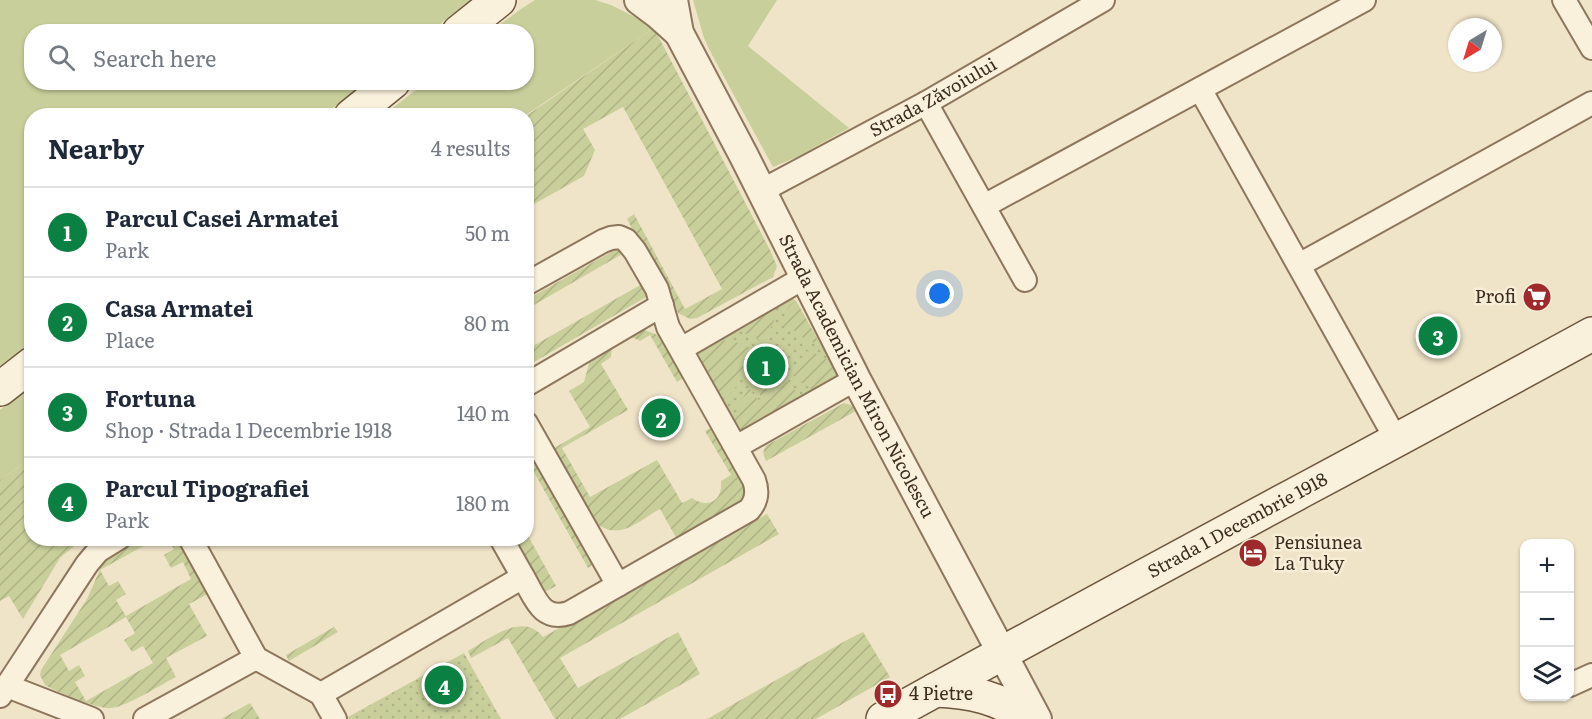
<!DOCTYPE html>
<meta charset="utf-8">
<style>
body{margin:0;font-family:Literata,serif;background:#f6f6f7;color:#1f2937}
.controls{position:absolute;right:18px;bottom:18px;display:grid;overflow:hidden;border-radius:12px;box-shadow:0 2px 4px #0004}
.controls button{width:54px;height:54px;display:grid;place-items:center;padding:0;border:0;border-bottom:2px solid #e0e1e3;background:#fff;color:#1f2937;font:30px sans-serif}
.compass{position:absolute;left:1448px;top:18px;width:54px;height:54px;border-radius:50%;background:#fff;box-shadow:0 2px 4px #0004;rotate:218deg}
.you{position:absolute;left:940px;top:294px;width:21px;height:21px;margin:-15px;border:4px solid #fff;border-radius:50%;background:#1a73e8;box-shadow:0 0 0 9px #1a73e833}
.badge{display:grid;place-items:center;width:39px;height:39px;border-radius:50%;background:#0b8043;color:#fff;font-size:20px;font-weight:700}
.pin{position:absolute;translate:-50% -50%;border:3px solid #fff;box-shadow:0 2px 6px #0006}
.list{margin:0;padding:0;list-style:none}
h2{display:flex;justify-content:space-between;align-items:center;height:78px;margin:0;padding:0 24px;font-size:26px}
h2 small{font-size:20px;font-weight:400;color:#747a83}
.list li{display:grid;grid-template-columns:39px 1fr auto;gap:18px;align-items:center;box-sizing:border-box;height:90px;padding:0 24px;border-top:2px solid #e0e1e3}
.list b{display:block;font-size:22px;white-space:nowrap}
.list p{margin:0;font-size:20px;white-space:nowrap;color:#747a83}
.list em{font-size:20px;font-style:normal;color:#747a83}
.icon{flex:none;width:33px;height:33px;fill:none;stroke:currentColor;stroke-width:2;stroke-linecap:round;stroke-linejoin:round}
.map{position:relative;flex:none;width:1592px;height:719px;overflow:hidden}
.search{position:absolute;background:#fff;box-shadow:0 2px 4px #0004;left:24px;top:24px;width:510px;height:66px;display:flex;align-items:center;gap:15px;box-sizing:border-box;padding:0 21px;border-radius:24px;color:#747a83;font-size:22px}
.panel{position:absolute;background:#fff;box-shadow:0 2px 4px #0004;left:24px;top:108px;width:510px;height:438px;border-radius:24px}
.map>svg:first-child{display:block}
.grass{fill:#c9cf9b}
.park{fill:url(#park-dots)}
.garden{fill:url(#garden-furrows);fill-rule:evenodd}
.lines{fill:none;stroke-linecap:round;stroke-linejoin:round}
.minor-casing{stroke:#8d765c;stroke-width:26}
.tertiary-casing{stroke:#8d765c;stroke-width:32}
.secondary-casing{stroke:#6f573f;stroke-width:36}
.minor{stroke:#faf1dc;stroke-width:22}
.tertiary{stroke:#faf1dc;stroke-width:28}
.secondary{stroke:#faf1dc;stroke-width:33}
.labels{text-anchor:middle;stroke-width:5;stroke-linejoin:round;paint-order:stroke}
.street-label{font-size:18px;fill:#3d2e20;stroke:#f7eed8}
.poi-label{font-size:18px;fill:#3d2e20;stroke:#f7eed8;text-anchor:start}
</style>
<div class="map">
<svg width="1592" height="719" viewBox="0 0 1592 719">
<defs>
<pattern id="park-dots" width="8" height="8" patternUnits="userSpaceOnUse" patternTransform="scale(1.5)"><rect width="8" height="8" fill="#c9cf9b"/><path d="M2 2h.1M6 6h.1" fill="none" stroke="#aeb285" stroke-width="1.8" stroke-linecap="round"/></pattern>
<pattern id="garden-furrows" width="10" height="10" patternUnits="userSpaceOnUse" patternTransform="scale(1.5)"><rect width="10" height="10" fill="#c9cf9b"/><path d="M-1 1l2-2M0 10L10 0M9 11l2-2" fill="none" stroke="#aeb285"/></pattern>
</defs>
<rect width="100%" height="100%" fill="#f0e4c8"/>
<g class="grass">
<path d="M0,0H471L431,31L32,32V82L366,83L324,115L32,116L31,342L0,366Z"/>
<path d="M535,0H595L611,5L637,18L652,29L526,115L382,116L425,83L526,82V32L491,31L521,9Z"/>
<path d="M693,0H777L748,46L849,128L799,156L773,167L711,53L704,38Z"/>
<path d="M31,385V458L0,480V410Z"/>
</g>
<g class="park">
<path d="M790,296L796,301L836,371V378L741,433L695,360L698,347Z"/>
<path d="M464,653L501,719H349L348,717Z"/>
</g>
<g class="garden">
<path d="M652,29L656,32L770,250L777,266L773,277L697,318L690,319L678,313L627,219L634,214L685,309L722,289L623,107L583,129L595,150L584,176L527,208L526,116Z"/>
<path d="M620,247L624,253L527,309L526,300Z"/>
<path d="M642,284L648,296L527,366L526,350Z"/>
<path d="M796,301L819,342L818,343C804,341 806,339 796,332C792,328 787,328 783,325L789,306Z"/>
<path d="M775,305C778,320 770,331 760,340L740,331L737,328Z"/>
<path d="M636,327L666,338L688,375L677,382L650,335L640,341C626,332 611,341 611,357L601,364L628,410L562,448L590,497L657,460L682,503L692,498C708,509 723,501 721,481L731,475L705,431L716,425L742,469L748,499L678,541L660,509C635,523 618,543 592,520L551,450L590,427L569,391L584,382L592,353Z"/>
<path d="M728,340C739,343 749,346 758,353V358L734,389L728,396L719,397L694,353L715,343Z"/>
<path d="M807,351C822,356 836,360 836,378L816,392L798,380L793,372L800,366Z"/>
<path d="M767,368L773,372L782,374L791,387L806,398L741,433L733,426L738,406L749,388L758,400L762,398L753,383L764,370Z"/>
<path d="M844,403L851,405L856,411L766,461C763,455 762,450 767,445Z"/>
<path d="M526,445L594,564L588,568L527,460Z"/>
<path d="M31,458L32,538L83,539L60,558L23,619L9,596L0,601V480Z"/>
<path d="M767,514L779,534L560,658L578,688L678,632L700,674L620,719H555L508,638L471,658L468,651C489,639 523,611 543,637Z"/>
<path d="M527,534L556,586L541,594L509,539L526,538Z"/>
<path d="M139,539H156L100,570L109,586L118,581L126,594L116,600L126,616L191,579L183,562L171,568L164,555L174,549L168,539H176L208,594L189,604L207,636L166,658L176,677C163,684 125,707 112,708C99,710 57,692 45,685L40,675L41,670L87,599L105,558ZM126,617L135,633L124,640L132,652L143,646L153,663L86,701L75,682L85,676L79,665L69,671L60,655Z"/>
<path d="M334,627L338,632L289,661L286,655Z"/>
<path d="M863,632L890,677L816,719H707L847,640Z"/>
<path d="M250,703L260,719H221Z"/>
</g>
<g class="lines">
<g class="minor-casing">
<g id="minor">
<path d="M1564,0L1592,48"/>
<path d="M1200,89L1397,441"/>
<path d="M926,103L1025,280"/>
<path id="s1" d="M761,191L926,103L1103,0"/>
<path d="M984,206L1364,0"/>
<path d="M1299,265L1592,103"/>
<path d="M681,349L805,277"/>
<path d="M526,385L662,305"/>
<path d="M526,423L618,585"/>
<path d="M736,447L856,379"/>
<path d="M190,538L256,658L321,694L335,719"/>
<path d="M501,538L523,577"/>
<path d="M1570,685L1592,675"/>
<path d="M7,686L87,564L98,551L119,538"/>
<path d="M321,694L523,577C535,597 541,622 569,613L749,510C757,501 758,491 754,480L668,327L657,289L635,251L626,240L619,237L611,238L603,241L526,284"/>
<path d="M0,696L7,686L92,719"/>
<path d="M145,719L256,658"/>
</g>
</g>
<g class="tertiary-casing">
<g id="tertiary">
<path d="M639,0L659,15L679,33"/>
<path id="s2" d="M673,0L679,33L744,156L856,379L1037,719"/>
</g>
</g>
<g class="secondary-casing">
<g id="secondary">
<path d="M459,32L499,0"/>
<path d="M351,116L393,82"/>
<path d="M0,389L32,364"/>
<path d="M935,690C970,691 1000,698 1029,719"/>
<path id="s3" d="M883,719C1118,588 1356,463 1592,334"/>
</g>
</g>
<use href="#minor" class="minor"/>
<use href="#tertiary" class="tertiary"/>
<use href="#secondary" class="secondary"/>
</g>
<defs>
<g id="supermarket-disc" transform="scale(1.5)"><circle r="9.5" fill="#9e2a2b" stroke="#f7eed8"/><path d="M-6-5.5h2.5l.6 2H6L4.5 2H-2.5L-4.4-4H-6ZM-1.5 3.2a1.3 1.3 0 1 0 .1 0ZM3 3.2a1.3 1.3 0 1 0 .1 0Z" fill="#fff"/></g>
<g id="hotel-disc" transform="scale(1.5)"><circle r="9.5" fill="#9e2a2b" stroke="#f7eed8"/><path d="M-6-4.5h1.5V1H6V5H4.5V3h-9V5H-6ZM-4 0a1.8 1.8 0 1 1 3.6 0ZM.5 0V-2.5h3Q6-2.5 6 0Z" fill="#fff"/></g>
<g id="bus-disc" transform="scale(1.5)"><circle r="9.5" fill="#9e2a2b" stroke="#f7eed8"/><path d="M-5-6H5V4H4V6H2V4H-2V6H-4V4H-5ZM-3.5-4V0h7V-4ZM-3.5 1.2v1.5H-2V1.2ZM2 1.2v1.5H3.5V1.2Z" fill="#fff"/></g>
</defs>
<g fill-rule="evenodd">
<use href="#supermarket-disc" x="1537" y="297"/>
<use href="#hotel-disc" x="1253" y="553"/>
<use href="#bus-disc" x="888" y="694"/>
</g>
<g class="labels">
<g class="street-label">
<text dy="6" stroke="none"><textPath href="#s1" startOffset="196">Strada Zăvoiului</textPath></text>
<text dy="6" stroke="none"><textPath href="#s2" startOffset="420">Strada Academician Miron Nicolescu</textPath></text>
<text dy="6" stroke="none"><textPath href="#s3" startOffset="404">Strada 1 Decembrie 1918</textPath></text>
</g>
<g class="poi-label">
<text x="1516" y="303" text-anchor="end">Profi</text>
<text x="1274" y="549">Pensiunea<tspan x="1274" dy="21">La Tuky</tspan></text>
<text x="909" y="700">4 Pietre</text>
</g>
</g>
</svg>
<div class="controls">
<button>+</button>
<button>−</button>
<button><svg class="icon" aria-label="layers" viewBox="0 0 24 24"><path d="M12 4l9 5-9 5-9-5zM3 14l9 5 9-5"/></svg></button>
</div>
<svg class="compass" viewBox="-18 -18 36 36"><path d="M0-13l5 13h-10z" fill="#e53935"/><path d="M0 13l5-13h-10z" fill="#747a83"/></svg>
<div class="you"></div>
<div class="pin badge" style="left:766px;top:366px">1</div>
<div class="pin badge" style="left:661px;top:418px">2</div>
<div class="pin badge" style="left:1438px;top:336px">3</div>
<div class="pin badge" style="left:444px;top:685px">4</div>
<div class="search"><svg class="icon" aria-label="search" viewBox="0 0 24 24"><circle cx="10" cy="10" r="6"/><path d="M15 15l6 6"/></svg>Search here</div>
<section class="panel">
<h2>Nearby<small>4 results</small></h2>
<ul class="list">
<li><span class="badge">1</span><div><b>Parcul Casei Armatei</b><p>Park</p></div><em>50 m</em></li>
<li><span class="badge">2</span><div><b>Casa Armatei</b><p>Place</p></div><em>80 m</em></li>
<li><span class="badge">3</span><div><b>Fortuna</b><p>Shop · Strada 1 Decembrie 1918</p></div><em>140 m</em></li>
<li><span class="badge">4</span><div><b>Parcul Tipografiei</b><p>Park</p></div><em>180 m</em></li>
</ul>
</section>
</div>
